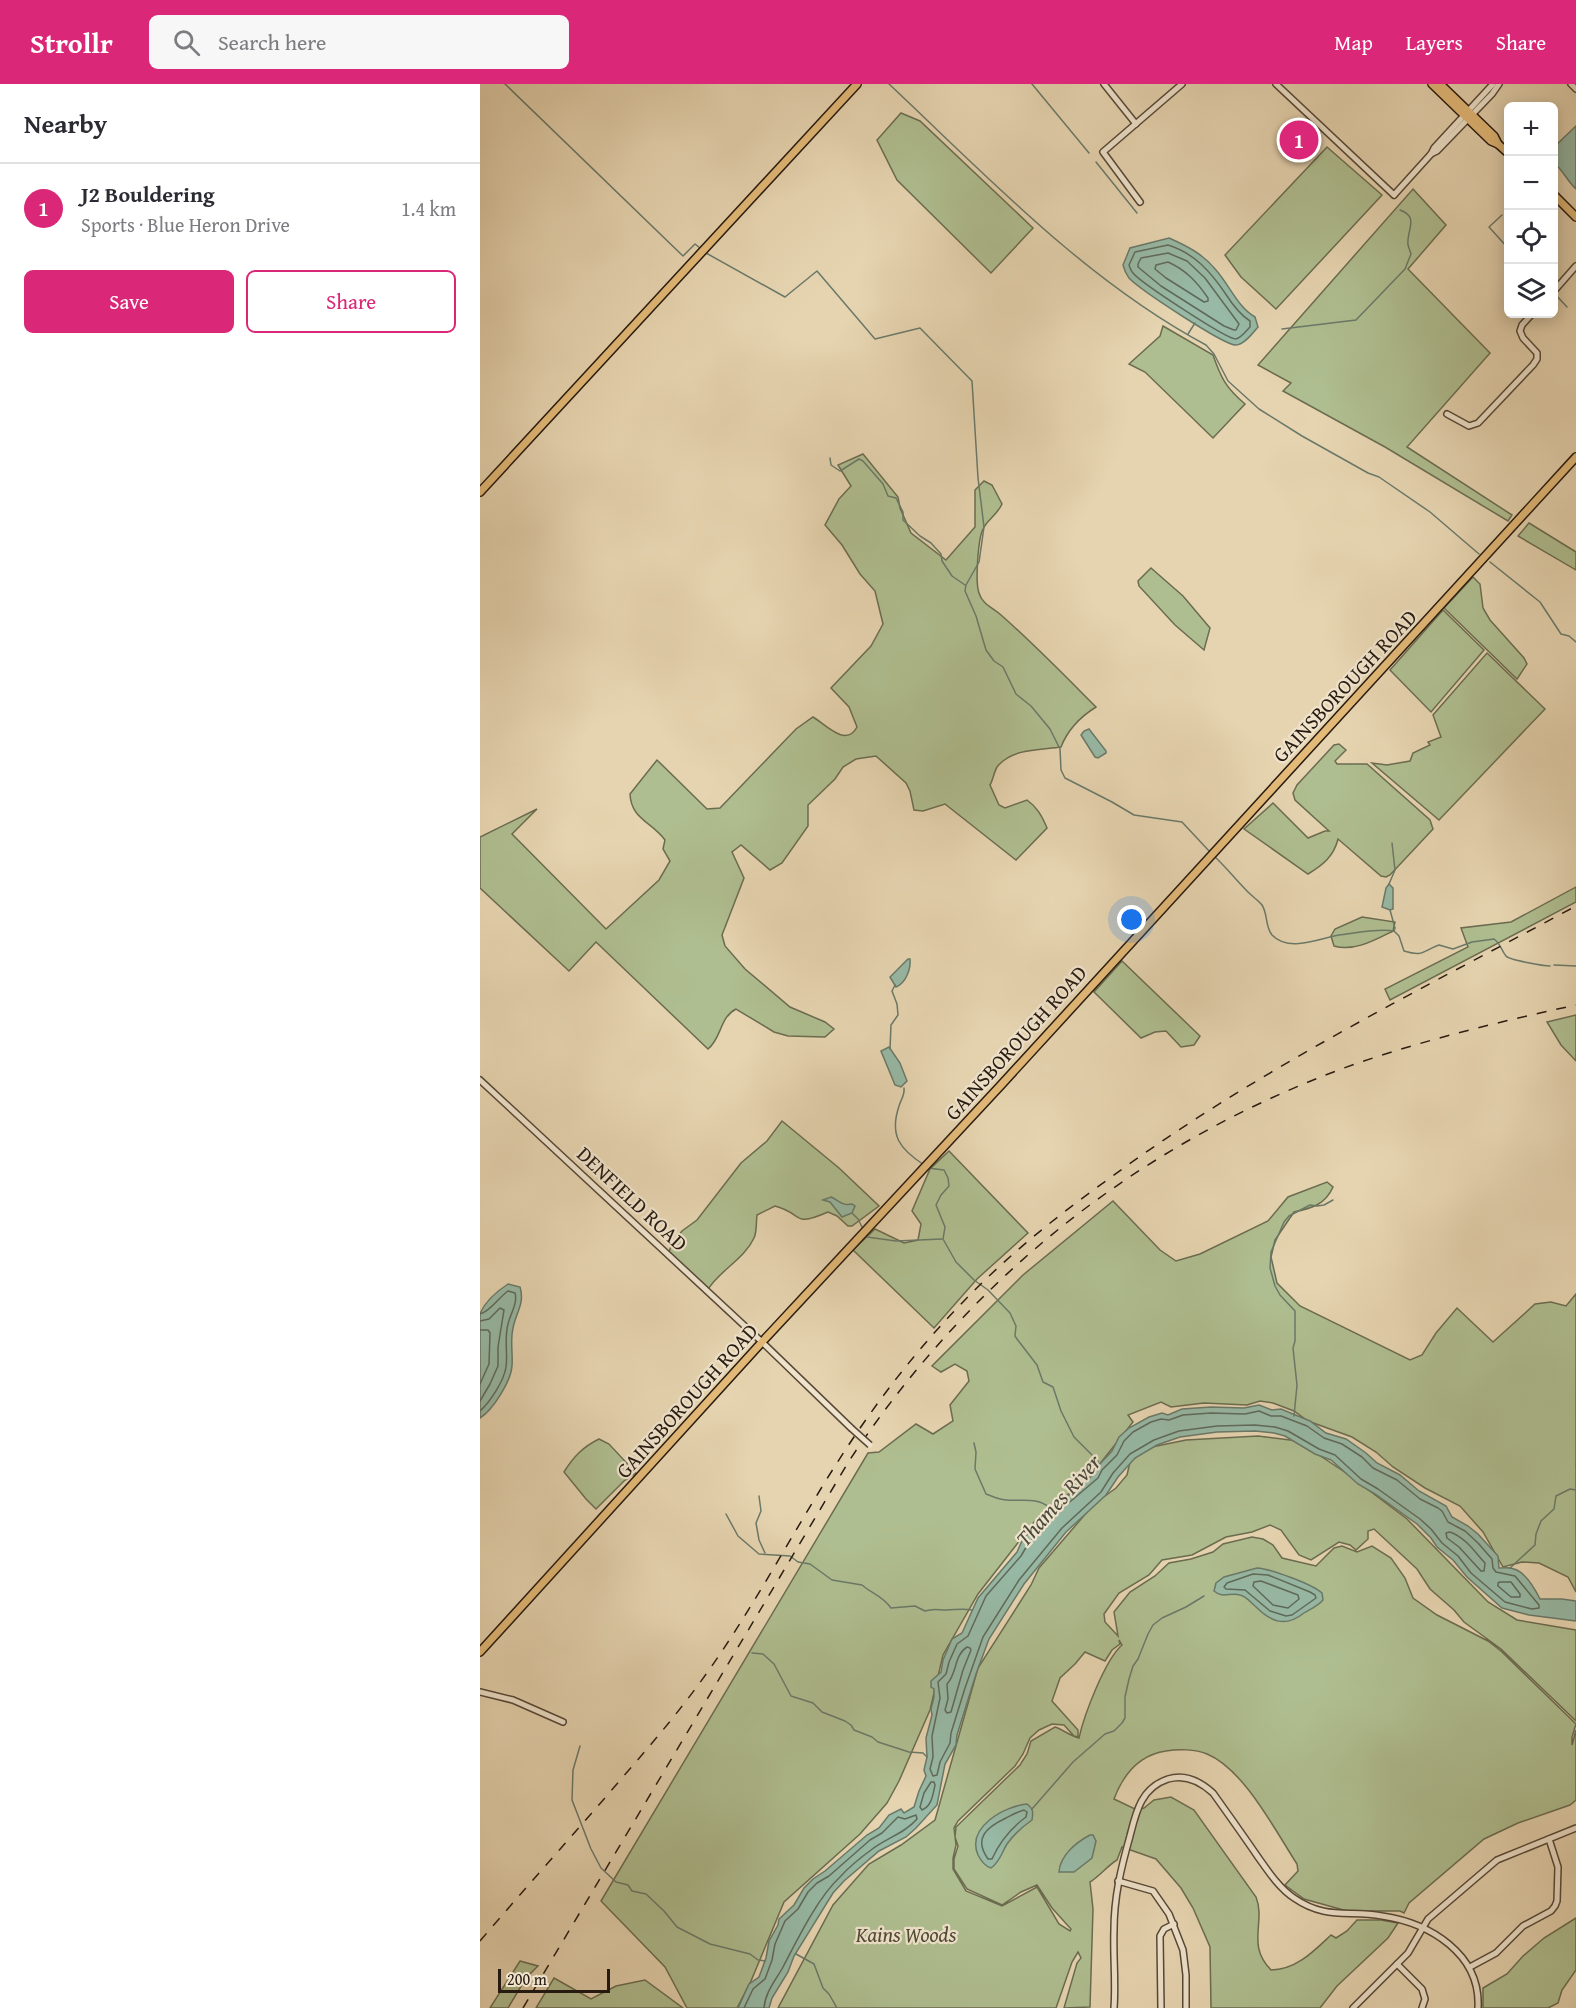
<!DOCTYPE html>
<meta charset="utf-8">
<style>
body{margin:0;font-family:"Gentium Book Plus",serif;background:#f7f7f7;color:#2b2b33}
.controls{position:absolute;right:18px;top:18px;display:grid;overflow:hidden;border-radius:9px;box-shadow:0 3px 15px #0003}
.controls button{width:54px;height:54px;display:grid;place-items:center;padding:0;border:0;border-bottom:2px solid #e1e1e2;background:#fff;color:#2b2b33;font:30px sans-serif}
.scale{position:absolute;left:18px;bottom:15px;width:112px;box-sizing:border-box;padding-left:6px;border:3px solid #271a10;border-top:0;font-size:16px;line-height:21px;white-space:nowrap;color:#271a10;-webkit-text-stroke:4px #efe3cc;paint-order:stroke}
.you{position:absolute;left:652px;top:836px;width:21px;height:21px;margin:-15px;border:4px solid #fff;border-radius:50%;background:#1a73e8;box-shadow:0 0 0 9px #1a73e833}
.badge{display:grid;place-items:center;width:39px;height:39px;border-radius:50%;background:#db2777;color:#fff;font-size:20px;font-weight:700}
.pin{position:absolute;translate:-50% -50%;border:3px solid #fff;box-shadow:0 2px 6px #0006}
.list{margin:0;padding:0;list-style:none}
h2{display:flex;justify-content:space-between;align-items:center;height:78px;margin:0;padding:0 24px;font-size:26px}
h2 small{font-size:20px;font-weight:400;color:#7c7c81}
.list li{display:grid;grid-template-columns:39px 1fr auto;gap:18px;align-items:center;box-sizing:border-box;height:90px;padding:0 24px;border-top:2px solid #e1e1e2}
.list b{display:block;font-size:22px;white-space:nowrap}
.list p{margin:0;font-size:20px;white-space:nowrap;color:#7c7c81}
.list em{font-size:20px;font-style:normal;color:#7c7c81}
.actions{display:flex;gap:12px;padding:18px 24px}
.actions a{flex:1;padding:14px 0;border:2px solid #db2777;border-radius:9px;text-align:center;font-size:21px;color:#db2777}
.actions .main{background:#db2777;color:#fff}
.icon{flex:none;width:33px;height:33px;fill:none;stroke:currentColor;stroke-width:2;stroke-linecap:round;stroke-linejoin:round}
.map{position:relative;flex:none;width:1096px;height:1924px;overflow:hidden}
header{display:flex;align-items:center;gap:36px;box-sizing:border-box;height:84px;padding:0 30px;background:#db2777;color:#fff}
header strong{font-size:28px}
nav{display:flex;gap:33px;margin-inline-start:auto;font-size:21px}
.search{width:420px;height:54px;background:#f7f7f7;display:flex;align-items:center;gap:15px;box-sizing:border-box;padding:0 21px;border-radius:9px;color:#7c7c81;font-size:22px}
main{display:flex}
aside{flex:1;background:#fff}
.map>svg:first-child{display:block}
.green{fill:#afbe90;stroke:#6b6c50;stroke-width:1.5;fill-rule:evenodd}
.water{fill:#97b9a5;stroke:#6a7969;stroke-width:1.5}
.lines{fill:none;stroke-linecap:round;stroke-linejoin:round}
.shore{stroke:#5f6a5a;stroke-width:1.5}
.stream{stroke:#6a7969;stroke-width:1.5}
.minor-casing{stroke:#574838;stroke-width:8}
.major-casing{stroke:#271a10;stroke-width:10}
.minor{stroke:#efe3cc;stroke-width:5}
.major{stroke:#e3ba78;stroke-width:7}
.rail{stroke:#271a10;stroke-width:1.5;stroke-dasharray:10 10;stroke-linecap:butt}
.minor-bridge-casing{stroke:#574838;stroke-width:8;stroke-linecap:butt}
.minor-bridge{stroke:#efe3cc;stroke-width:5}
.labels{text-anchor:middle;stroke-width:4.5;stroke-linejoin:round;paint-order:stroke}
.street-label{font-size:21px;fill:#271a10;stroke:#efe3cc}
.park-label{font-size:21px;font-style:italic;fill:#504b36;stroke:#efe3cc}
.water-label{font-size:22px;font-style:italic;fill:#494a3d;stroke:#efe3cc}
</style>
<header>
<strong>Strollr</strong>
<div class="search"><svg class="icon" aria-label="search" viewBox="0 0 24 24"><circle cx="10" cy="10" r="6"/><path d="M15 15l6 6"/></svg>Search here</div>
<nav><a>Map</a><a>Layers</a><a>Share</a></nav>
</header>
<main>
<aside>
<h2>Nearby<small></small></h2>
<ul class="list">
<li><span class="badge">1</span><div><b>J2 Bouldering</b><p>Sports · Blue Heron Drive</p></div><em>1.4 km</em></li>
</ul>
<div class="actions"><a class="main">Save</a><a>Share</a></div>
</aside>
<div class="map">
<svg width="1096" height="1924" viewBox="0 0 1096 1924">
<rect width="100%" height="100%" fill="#e6d4b0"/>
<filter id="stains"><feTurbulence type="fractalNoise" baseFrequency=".00333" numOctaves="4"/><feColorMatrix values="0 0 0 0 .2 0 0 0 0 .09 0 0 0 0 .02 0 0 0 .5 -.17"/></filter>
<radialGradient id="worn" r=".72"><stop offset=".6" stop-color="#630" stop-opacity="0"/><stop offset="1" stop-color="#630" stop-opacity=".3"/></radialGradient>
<g class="green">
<path d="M421,29L440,37L553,144L511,189L417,96L397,56Z"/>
<path d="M847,63L902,111L796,225L761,193L745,171Z"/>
<path d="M933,105L966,141L928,185L1010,269L927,363L1032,431L1028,437L905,363L803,307L811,299L778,281Z"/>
<path d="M683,242L733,271C741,294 746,304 765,320L733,354L665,288L649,280L680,252Z"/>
<path d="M383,370L418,413L420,424L431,449L466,476L495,443V406L504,397L512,401L522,420C517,431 507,436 503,445C498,455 495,498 499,509C502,520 513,524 521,531C554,560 585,592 616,623C600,633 588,645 581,663C560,666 532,664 517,683C514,688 513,696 510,701L519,721L525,724L547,716C557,723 562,732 567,744L536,776L465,720L443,727L434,726L430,707L426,699L396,672L376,675L363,683L355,695L328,721V742L302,779L290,786L261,761L252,768L264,794L242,851L245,862L265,885L310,923L345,938L354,945L345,953L308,952L294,948L256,925C239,934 242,954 228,965L116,858L89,887L0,804V753L57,725L32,750L126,845L179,796L190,777L183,765L185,756C172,738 151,735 150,710L177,676L227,725L240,724L316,645L333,633C345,640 366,664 377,643L369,623L351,604L391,562L403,540L395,507L380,490L362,461L345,441L359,415L371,402L358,381Z"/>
<path d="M1049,439L1096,468V486L1038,452Z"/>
<path d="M671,484L703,512L730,544L724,566L695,541L659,502L658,497Z"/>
<path d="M993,493L1000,500L1003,524L1010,536L1044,574L1047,580L1037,595L964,524Z"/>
<path d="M963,526L1004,566L951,628L910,586Z"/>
<path d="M1007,569L1065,625L959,736L892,679L907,681L930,677L933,669L950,661L948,658L961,653L953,631Z"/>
<path d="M859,660L866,666L855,677L857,680H887L950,736L953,745L910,791L906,793L901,792L858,755C854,772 843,781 828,790L764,745L793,719L828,754L845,747H849L815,716L813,709L817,701L854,661Z"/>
<path d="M1096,803V818L910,916L905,905L988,863L981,844L1031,838Z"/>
<path d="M882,833L915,838L913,847C895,856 874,868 854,862L851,852L855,845Z"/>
<path d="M642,877L720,952L714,961L701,963L686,947L675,948L661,954L614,908Z"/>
<path d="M1096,931V977L1081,961L1067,938Z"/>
<path d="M302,1037L359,1084L399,1122L372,1142H368L357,1132L348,1128C311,1144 325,1130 295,1122L277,1131C276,1138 277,1148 274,1154C264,1176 238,1187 227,1207L189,1168L192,1159L202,1147L217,1136L261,1079L287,1057Z"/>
<path d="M469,1067L548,1149L497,1195L454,1244L373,1166L395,1145L424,1159L438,1156L441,1140L432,1127L450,1085Z"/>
<path d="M847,1098L853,1103C845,1121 832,1124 814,1128L795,1156L791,1173L797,1199L820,1222L930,1276L942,1271L956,1249L977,1224L1013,1258L1055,1220L1071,1218L1086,1222L1096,1210V1508L1088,1493L1059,1479L1042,1478L1023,1483L1003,1448L980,1422L945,1404L913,1383L896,1368L872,1353L828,1337L814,1327L793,1319L780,1317L767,1321L724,1319L691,1323L681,1318L648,1331L653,1338L607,1396L558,1433L498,1510L463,1571L450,1626L419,1697L407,1719L380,1750L304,1818L271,1897L257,1924H207L185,1883L121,1817L388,1369L399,1368L436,1340L453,1350L473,1337L470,1321L489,1297L487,1287L475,1280L461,1288L452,1282L543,1191L633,1117L680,1166L696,1177L720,1170L788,1137L808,1113Z"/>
<path d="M778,1352L818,1357L866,1389L927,1435L1008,1518L1037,1536L1096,1546V1637L1021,1565L984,1538L974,1526L950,1505L937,1485L894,1445L888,1447V1455L876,1466L870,1461L859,1458L831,1476L819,1471L801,1446L790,1441L772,1448L746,1453L712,1471L682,1476L669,1491L639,1509L624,1530L625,1538L638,1552L634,1528L650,1508L675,1492L689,1479L711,1475L733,1468L743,1460L772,1453L783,1455L793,1461L802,1474L836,1482L854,1464L862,1462L877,1468L892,1462L911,1474L925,1494L933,1514L957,1531L1008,1557L1021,1567L1096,1640L1092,1653V1661L1096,1646V1716L1090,1721L1038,1739L1004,1755L929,1819L924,1829L920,1827H867L824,1815L805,1801L818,1787L817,1780C796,1748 764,1685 727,1670C715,1665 698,1665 686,1667C659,1671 643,1691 634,1715L657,1726L664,1724L674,1716L691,1713L714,1726L776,1813C786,1838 766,1861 791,1886C816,1886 834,1867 851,1851L856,1854L867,1847L877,1836H901L918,1839L908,1854L857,1902L840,1924H731L730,1863L713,1824L701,1804L676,1775L642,1763L637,1776C627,1782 620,1792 610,1798L613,1825L610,1923L584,1924L597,1879L601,1874L598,1868L592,1878L576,1924H298L353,1821L389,1780L421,1761L455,1736L498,1584L551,1501L559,1484L614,1420L636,1404L647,1391L650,1378L667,1364L706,1356ZM639,1556L642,1561C625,1576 604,1631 599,1654C590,1652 584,1646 575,1643L551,1657L547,1670L540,1681L476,1743L475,1753L478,1762L474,1775V1785L487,1805L522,1821L541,1808L557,1801L572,1824L591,1845L590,1847L579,1840L557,1803L522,1822L486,1807L473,1785V1774L476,1761L474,1744L478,1737L535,1682L543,1670L550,1654L559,1646L572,1640L584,1641L594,1652L598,1653V1646L572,1617L580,1594L595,1580L605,1568L625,1577L632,1566L640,1560Z"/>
<path d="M119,1355L129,1360L156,1389L144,1397L116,1425L106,1415L84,1388C94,1372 103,1363 119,1355Z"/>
<path d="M1096,1834V1886L1082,1906L1078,1919L1068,1924H1003V1904L1027,1890L1043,1872L1064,1854Z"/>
<path d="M40,1877L58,1882L46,1894L28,1924H10Z"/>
<path d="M74,1894L111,1915L136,1902L165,1896L203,1924H56Z"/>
</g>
<g class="water">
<path d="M1096,42V105C1087,97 1083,86 1074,79V63Z"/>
<path d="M689,154C707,162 723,170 736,186C750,202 757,222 775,233L778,243C773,249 764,261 756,261C745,262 659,205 649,194C646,190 644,185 643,181L650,164Z"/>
<path d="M609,645L626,667V669L618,674L615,673L601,651L604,647Z"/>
<path d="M909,800L913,804V825L910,826L902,823L906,804Z"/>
<path d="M428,875H430C431,885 426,899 416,903L410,893Z"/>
<path d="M409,963L420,979L427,997L421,1003L415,1001L401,967Z"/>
<path d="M351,1113C360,1117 362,1122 372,1120L375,1122L372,1129L362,1133L350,1118L343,1116Z"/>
<path d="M28,1200L40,1203C45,1220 36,1228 33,1244C30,1257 33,1269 32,1282C31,1297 13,1326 0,1334V1230C5,1217 16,1208 28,1200Z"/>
<path d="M779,1321L792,1326L801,1325L830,1337L846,1349L866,1355L886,1369L897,1379L920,1391L939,1407L966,1422L972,1433L988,1442L998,1450L1018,1472L1019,1484C1024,1484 1029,1483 1034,1485C1045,1488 1055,1505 1060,1515H1082L1096,1517V1537L1049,1531L1022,1524L987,1493L973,1476L957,1463L951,1454L937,1440L895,1410L878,1400L851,1376L835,1370L805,1352L794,1349L775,1347L737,1348L700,1353L677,1361L655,1374L638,1393L626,1411L586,1448L544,1500L509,1555L496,1590L477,1651L476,1661L465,1680L457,1721L436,1744L426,1753L399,1767L364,1797L353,1809L314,1872L308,1888L292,1914L289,1924H258L269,1900L279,1893L286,1874L289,1857L298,1841L299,1835L314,1821L324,1804L333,1795L345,1787L387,1751L399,1744L409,1731L421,1725L424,1729L434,1723L439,1707L446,1692L444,1686L447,1673L446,1654L452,1631L451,1625L454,1613V1605L451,1603V1597L461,1588L463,1576L472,1555L482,1549L498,1514L537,1468L542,1457L558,1437L570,1423L581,1418L614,1390L617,1383L632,1367L639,1353L649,1344L669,1333L682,1329L688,1331L702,1325L731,1323L764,1324Z"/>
<path d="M777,1484C791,1485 832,1500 842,1509L843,1516C837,1523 830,1525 824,1529C805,1544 791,1538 775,1522C770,1518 766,1512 760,1511C750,1508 743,1515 734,1507L736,1499L744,1493Z"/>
<path d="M547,1720C554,1725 553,1729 552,1736C542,1743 534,1750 527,1760C522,1768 520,1778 511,1784C505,1782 501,1777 498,1771C486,1743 525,1722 547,1720Z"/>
<path d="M610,1751H613L616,1757L612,1774L594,1788H579C580,1772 595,1759 610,1751Z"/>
</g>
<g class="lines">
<g class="shore">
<path d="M688,161C714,169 730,187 745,209C752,220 759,230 770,237V243C767,246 761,254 756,255C748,256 661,199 653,189C651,187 650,184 649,181L655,168Z"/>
<path d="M688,169L707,177L725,194L759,240L756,246H754L744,242L681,202L658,183V180L661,174Z"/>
<path d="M688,178C706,186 717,198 728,214V217L724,218L686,194L675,185L676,181Z"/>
<path d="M0,1230C10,1228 19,1213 28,1207L35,1209C38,1219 30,1231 28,1240C24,1255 28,1269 26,1283C24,1297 10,1318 0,1327"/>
<path d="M0,1237L9,1235L20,1224L24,1226L18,1263V1282L10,1300L0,1317"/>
<path d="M0,1246H8L10,1249L9,1280L0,1300"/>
<path d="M779,1327L791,1332H801L827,1342L844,1354L862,1360L882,1373L893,1384L917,1396L940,1415L958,1424L962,1427L968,1438L985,1447L998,1459L1012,1475L1013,1484L1016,1488L1035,1492L1059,1521V1524L1052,1525L1025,1518L991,1489L978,1472L962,1459L951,1445L940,1435L898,1405L881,1395L855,1371L839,1365L808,1347L795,1343L775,1341L737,1342L699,1347L674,1356L650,1370L633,1389L621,1408L582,1444L539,1496L503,1553L485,1604L471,1649L470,1659L460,1678L457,1691L453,1692L450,1685L453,1673L452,1652L460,1614L458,1598L466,1590L469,1578L477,1560L488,1552L506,1512L541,1472L548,1460L572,1430L585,1422L618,1394L622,1386L637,1371L644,1357L653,1348L671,1338L681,1335L689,1336L703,1331L731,1329L765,1330Z"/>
<path d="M970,1448C986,1454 994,1467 1005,1479L1004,1487H1001L979,1463L967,1454L966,1449Z"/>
<path d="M773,1490L788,1491L830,1508L835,1511L836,1514L812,1531L806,1532L790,1527L765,1506L746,1505L744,1503L747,1499Z"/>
<path d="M781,1497L818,1511L819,1515L808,1524L793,1521L773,1502L774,1498Z"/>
<path d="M1020,1498H1031L1040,1510V1513H1031L1018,1502V1499Z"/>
<path d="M487,1563L490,1564L491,1566L483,1586L471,1628L467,1629L465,1626L468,1615L467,1600C477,1590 474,1571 487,1563Z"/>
<path d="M451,1698H454L455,1701C453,1710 452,1722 442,1726L440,1723L444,1709Z"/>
<path d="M544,1726L547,1728L546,1733C531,1744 520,1757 512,1775H508C493,1754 507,1743 526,1734C532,1731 537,1728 544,1726Z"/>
<path d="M264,1924L273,1905L285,1895L292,1876L295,1860L305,1837L318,1825L328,1808L337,1799L349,1792L390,1756L402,1749L418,1733L425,1735L436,1731L437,1735C424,1750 406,1754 391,1766C380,1774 369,1783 360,1793C338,1813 317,1856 303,1883C296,1896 285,1908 284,1924"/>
</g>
<g class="stream">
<path d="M25,0L203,172L215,160L220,164"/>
<path d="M409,0C508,93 605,196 726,261L734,270L748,297L779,325L822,352L888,389L899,393L950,428L999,470"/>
<path d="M552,0L609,69"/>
<path d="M616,78L657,129"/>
<path d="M1022,131L1009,143L1028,164"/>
<path d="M226,169L305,213L337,187L395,255L440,244L492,297L498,394L504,443L499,478L486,501L485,507L496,532L506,566L514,577L523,583L536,610L551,622L570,645L580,665L581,686L585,694L632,718L654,731L702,738L730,768"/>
<path d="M1074,209L1087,223"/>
<path d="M802,245L876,236L925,185L931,170C930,167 929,164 928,161C926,147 940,133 920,126"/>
<path d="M708,250L715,239"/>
<path d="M350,374L351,381L360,387L379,375L383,377L403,400L408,412L416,414L423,428V436L440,452L451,459L461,470L462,477L472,492L485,501"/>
<path d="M1010,478L1060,518L1081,550L1089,552L1096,558"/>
<path d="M733,771C746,783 756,796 768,808C773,813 778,816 782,821C788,830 785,843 792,851C809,869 840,854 859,851C875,849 899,844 914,847"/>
<path d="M909,800L915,786L912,759"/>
<path d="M910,826L915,844L914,847L919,852L924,867C944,873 942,867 959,861L973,865L992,858L1014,855C1021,860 1021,866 1026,872C1029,876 1064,882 1070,882"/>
<path d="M1074,881L1096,882"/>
<path d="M410,965L411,941L418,931L417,920L412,907L415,901"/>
<path d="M424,1004C425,1011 421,1015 419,1022C409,1052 420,1065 444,1081"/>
<path d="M448,1084L464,1086L468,1094L469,1102L461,1111L456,1121L465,1143L463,1155L476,1178L494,1196L508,1206L530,1229L536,1242L535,1252L537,1255L557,1281L563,1298L573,1303L581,1327L594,1353L618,1377L617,1384"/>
<path d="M372,1129L378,1135L383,1145"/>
<path d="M386,1149L387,1153L416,1157L462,1155"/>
<path d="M814,1332L817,1301L813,1264L815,1257V1227L800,1211L795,1202L790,1184L791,1168L804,1138L809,1132L830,1121L837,1122L844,1121L853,1116"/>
<path d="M494,1359L496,1368L495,1385L506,1410C511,1412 516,1414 520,1415C537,1419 556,1411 570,1424"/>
<path d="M1096,1378V1382"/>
<path d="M279,1412L281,1427L276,1439L279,1456L285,1469"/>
<path d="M246,1430L258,1452L279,1470L310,1472L318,1478L330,1480L352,1496L382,1501C392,1510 402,1511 411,1524L435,1522L445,1527C454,1524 458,1526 466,1526C475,1526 482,1524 492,1526"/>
<path d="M1030,1484L1055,1461L1056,1450L1061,1437L1074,1425L1076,1412L1090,1405L1096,1406"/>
<path d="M272,1569L283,1570L294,1580L311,1612L333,1619L342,1628L365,1637L371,1641L374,1646L392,1653L398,1658L429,1668L443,1669L447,1673"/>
<path d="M100,1662L93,1686L92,1716L111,1765L121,1784L136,1798L148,1801L152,1807L166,1810L184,1827L197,1843L230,1860L270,1870L278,1876L285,1877"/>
<path d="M552,1725L593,1678L625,1650L634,1647L642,1639L645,1634V1613L649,1595L653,1582L658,1575L668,1550L673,1541L682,1534L706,1523L724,1512"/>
<path d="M316,1870L334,1880L343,1904L349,1910L357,1924"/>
</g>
<g class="minor-casing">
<g id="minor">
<path d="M624,0L656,40"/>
<path d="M796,0L914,111"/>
<path d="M1091,0L1096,5"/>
<path d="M951,70L957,67L1012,10L1019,0"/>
<path d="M914,111L951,70L954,64L1013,0"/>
<path d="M660,118L623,68L702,0"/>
<path d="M1074,207L1096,182"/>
<path d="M967,330L989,342L998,339L1053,281L1057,275V269L1043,254L1040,247L1042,241L1052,230"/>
<path d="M0,996L282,1258L371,1344"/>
<path d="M0,1608L33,1616L83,1638"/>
<path d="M638,1797L673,1807L689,1830L703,1866L706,1891V1924"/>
<path d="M917,1880L942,1905L945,1915L942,1924"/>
<path d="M990,1883L1016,1869L1043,1842L1071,1827L1075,1822L1077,1817L1078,1783L1069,1755"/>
<path d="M634,1924C636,1898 633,1872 634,1846C634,1813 641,1784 650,1752C656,1728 661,1704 688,1695C705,1690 720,1697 733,1709C748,1730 763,1751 778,1773C788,1787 799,1804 814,1814C846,1836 868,1826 902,1832C950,1839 1001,1870 998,1924"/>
<path d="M681,1924L680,1852L684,1845L694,1840"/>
<path d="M873,1924L928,1869L948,1835L1017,1776L1096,1744"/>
</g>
</g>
<g class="major-casing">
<g id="major">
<path d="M952,0L1011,57L1018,60L1028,69"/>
<path d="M960,0L1014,52L1018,60"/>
<path d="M1074,111L1096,133"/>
<path d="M0,408L377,0"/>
<path d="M0,1568L282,1258L522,1000L1096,373"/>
</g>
</g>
<use href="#minor" class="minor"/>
<use href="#major" class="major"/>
<g class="rail">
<path d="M0,1857C47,1802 95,1749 142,1694C176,1655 209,1616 238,1573C287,1501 327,1422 376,1350C408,1303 443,1259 483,1218C527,1172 578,1131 630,1094C775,987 938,907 1096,822"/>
<path d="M43,1924L369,1377C491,1193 657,1061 864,984C939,957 1018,938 1096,921"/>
</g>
<g class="minor-bridge-casing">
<path id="minor-bridge" d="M371,1344L390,1361"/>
</g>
<use href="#minor-bridge" class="minor-bridge"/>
</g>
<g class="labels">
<g class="street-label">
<text transform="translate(865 602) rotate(-47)" y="7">GAINSBOROUGH ROAD</text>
<text transform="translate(536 959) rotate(-48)" y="7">GAINSBOROUGH ROAD</text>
<text transform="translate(152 1115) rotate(43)" y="7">DENFIELD ROAD</text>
<text transform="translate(207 1317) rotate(-48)" y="7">GAINSBOROUGH ROAD</text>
</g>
<g class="park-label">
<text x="426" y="1858">Kains Woods</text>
</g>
<g class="water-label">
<text transform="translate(578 1416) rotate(-48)" y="8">Thames River</text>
</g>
</g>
<rect width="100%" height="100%" filter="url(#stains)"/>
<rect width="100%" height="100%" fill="url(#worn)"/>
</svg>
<div class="controls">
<button>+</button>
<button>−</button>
<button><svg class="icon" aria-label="locate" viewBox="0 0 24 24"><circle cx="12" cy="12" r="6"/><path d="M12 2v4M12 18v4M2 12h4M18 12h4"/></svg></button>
<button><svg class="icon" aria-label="layers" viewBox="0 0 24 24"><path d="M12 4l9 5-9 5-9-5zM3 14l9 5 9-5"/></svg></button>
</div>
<div class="scale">200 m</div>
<div class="you"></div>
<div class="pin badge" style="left:819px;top:56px">1</div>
</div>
</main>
